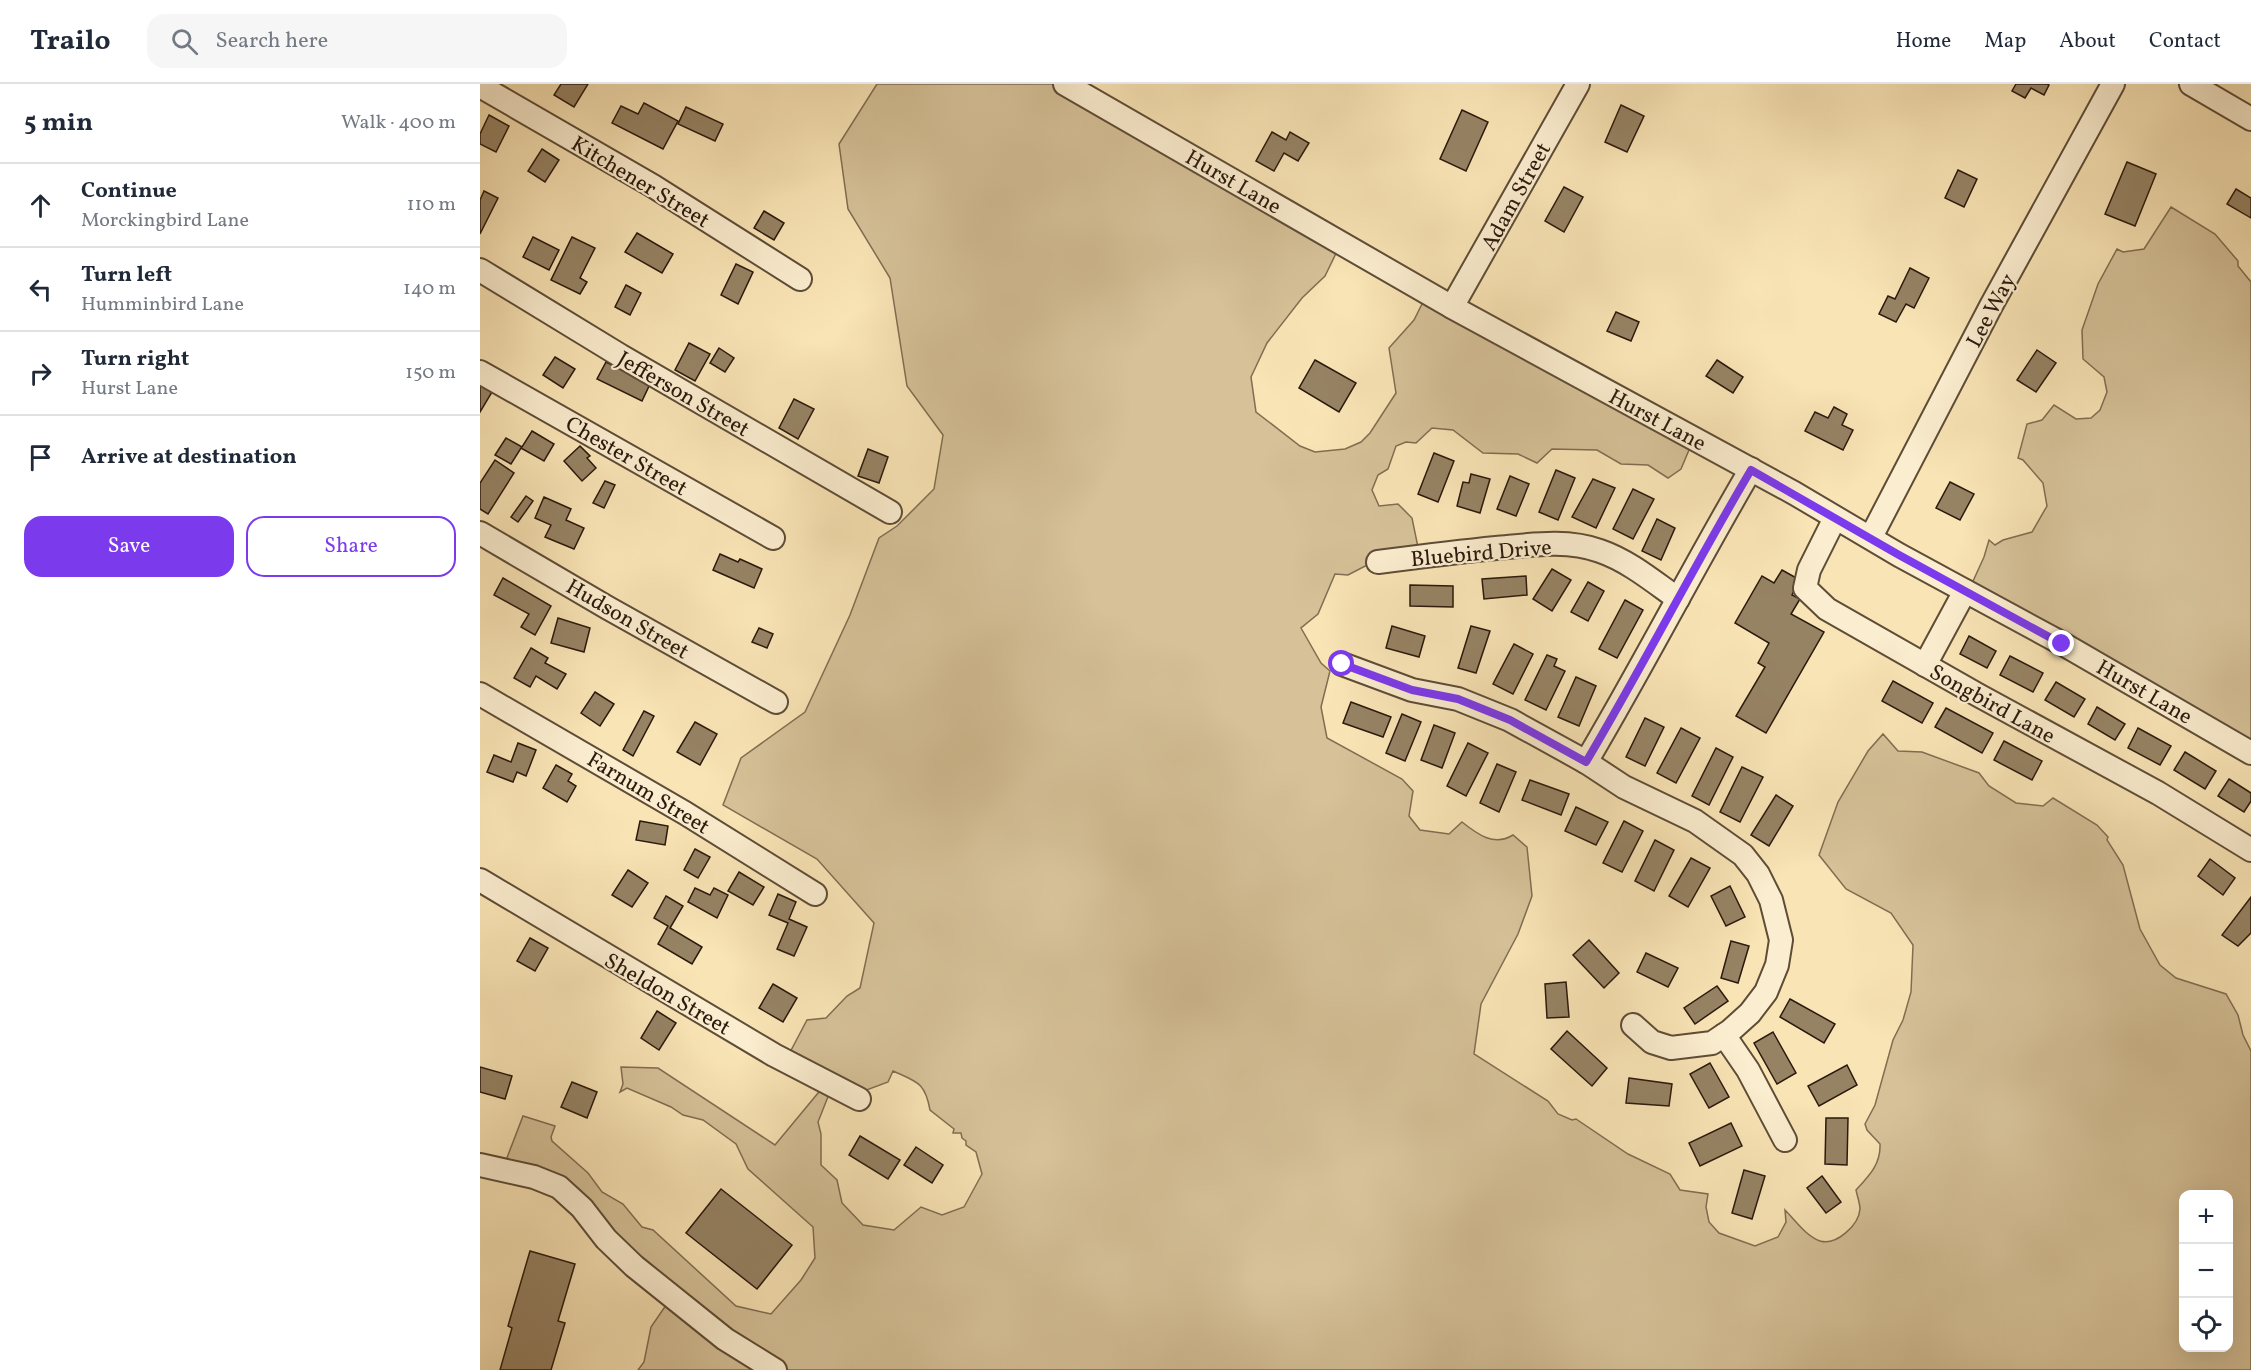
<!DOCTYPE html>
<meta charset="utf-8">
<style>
body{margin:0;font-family:Vollkorn,serif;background:#f6f6f7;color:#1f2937}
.controls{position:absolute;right:18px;bottom:18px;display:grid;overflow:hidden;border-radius:12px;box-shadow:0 6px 24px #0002}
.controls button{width:54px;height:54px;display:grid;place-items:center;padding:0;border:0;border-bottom:2px solid #e0e1e3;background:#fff;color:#1f2937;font:30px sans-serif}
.stop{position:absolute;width:18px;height:18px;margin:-14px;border:4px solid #7c3aed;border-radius:50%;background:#fff}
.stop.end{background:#7c3aed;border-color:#fff;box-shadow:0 2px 6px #0008}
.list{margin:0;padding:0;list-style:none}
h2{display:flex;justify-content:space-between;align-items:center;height:78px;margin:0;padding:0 24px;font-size:26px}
h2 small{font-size:20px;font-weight:400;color:#747a83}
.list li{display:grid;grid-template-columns:39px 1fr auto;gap:18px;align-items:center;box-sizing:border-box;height:84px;padding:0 24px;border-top:2px solid #e0e1e3}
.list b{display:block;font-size:22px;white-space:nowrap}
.list p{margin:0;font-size:20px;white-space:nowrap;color:#747a83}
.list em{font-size:20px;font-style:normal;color:#747a83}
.actions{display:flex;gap:12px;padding:18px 24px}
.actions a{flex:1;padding:14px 0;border:2px solid #7c3aed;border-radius:18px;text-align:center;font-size:21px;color:#7c3aed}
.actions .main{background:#7c3aed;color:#fff}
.icon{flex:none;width:33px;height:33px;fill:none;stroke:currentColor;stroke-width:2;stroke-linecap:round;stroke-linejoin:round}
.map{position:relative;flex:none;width:1771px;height:1286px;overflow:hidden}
header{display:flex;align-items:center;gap:36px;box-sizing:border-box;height:84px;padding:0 30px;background:#fff;border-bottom:2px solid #e0e1e3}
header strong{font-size:28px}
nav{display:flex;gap:33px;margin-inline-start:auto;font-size:21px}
.search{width:420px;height:54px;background:#f6f6f7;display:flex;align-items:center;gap:15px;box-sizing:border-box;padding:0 21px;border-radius:18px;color:#747a83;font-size:22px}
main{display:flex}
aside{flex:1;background:#fff}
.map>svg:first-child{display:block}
.green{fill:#d6c198;stroke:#806d52;stroke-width:1.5;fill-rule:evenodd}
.building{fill:#968364;stroke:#2a190d;stroke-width:1.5}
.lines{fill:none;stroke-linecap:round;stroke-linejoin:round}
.minor-casing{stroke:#5e4c37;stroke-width:26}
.minor{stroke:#fbedcf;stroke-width:22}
.route{stroke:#7c3aed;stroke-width:8}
.labels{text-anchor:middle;stroke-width:4.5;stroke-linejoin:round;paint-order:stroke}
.street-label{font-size:22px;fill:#2a190d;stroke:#fbedcf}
</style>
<header>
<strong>Trailo</strong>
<div class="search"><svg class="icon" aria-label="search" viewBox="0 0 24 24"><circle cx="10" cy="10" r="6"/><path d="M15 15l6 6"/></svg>Search here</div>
<nav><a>Home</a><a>Map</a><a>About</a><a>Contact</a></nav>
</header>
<main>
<aside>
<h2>5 min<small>Walk · 400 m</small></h2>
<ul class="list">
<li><svg class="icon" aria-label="ahead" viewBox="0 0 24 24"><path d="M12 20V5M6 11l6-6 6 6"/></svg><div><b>Continue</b><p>Morckingbird Lane</p></div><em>110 m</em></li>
<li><svg class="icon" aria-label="left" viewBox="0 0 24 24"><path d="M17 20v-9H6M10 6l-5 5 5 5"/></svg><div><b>Turn left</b><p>Humminbird Lane</p></div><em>140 m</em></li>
<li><svg class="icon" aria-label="right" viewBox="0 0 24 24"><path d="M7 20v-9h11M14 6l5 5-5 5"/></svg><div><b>Turn right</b><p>Hurst Lane</p></div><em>150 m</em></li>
<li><svg class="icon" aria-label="arrive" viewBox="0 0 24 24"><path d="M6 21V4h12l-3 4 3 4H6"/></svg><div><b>Arrive at destination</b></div></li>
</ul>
<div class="actions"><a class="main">Save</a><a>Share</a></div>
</aside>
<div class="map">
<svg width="1771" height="1286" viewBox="0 0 1771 1286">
<rect width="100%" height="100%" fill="#f9e4b5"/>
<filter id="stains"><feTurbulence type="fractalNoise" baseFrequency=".00333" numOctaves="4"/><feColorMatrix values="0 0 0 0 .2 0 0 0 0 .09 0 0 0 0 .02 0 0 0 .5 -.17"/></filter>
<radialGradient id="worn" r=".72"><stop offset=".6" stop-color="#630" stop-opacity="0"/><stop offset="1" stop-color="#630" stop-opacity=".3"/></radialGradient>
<g class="green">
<path d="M397,0H591L862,157L845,192L822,214L787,259L771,293L776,328L820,362L835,368L865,365L881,358L890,349L916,309L909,264L934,236L944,216L1214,354L1201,385L1188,394L1168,381L1141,380L1117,366L1072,365L1057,379L1038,370L1003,369L973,346L952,344L936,359L926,358L916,362L908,385L898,391L892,406L899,422L918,420L932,434L939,468L893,478L868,491L855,490L838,530L821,544L841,579L850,587L841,623L847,654L922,695L933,707L929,732L940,746L969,750L982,738C997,750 1014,763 1033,751L1047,763L1052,812L1038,850L1001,920L994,970L1068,1017L1078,1030L1092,1036L1096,1035L1148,1070L1190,1090L1200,1106L1228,1110L1226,1123L1229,1138L1239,1149L1275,1162L1298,1153L1306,1138L1305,1126C1315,1136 1326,1152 1340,1157C1356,1162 1379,1141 1380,1125C1380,1119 1377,1112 1376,1106C1389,1092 1401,1080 1400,1060L1387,1046L1385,1040L1395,1021L1413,956L1423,936L1431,908L1433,861L1411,829L1366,805L1339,771L1358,718L1388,667L1403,650L1418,667L1442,668L1499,689L1509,702L1536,719L1563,722L1573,714L1617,741L1628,753L1627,756L1643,781L1660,845L1680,881L1696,894L1746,910L1758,931L1763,951L1771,967V1286H158L164,1278L171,1243L193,1211L147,1165L25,1079L43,1032L75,1042L71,1053L72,1057L108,1089L122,1108L143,1120L162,1143L173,1146L256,1222L291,1230L321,1196L335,1174L333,1143L268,1085L256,1060L223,1036L203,1031L191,1023L147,1004L140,1008L143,1000L141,983L178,984L295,1061L343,1003L307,974L327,936L346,934L367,912L380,904L394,839L337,775L243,721L261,674L325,628L370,531L399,454L417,442L454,405L463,351L427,302L410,194L368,125L359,60ZM413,987C437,998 445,998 450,1026L474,1045L473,1049H481L482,1054L486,1057V1061L496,1068L502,1090L484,1123L462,1131L441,1123L414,1146L383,1141L362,1119L357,1096L341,1081V1050L338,1038L353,1000L376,1010L408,998ZM1704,1110H1748V1264H1704Z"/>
<path d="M1691,123L1735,150L1758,177V182L1771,198V667L1489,506L1504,473L1509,456L1515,461L1523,456L1552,448L1567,422L1563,399L1543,376L1538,374L1547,340L1562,336L1574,321L1596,335L1611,334L1620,326L1627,308L1624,293L1603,275L1602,246L1618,200L1637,165L1643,168L1664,165Z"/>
</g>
<g class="building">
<path d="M81,0H108L94,23L74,11Z"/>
<path d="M1536,0H1567L1569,1L1564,11L1551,4L1545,14L1532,7Z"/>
<path d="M164,19L198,37L183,65L132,39L141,22L158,30Z"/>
<path d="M1141,21L1164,32L1147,68L1125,58Z"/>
<path d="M206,23L243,40L235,57L198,40Z"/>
<path d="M982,26L1008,38L986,87L960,75Z"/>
<path d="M9,31L29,42L16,68L0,60V50Z"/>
<path d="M792,48L806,56L810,48L829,59L818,77L804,69L794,87L776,77Z"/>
<path d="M62,65L79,76L65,98L48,87Z"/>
<path d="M1647,78L1676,90L1655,142L1625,130Z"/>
<path d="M1478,86L1497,95L1484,123L1465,114Z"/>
<path d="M1084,103L1103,113L1084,148L1065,137Z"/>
<path d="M1756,105L1771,114V134L1747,120Z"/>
<path d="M4,107L18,114L0,150V116Z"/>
<path d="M284,127L304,139L294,156L274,144Z"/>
<path d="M157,149L193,170L182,189L145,168Z"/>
<path d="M53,153L79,166L69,186L43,173Z"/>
<path d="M92,153L115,164L100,194L107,198L100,210L71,196Z"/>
<path d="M256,180L273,188L258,220L241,211Z"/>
<path d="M1430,184L1449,194L1434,224L1426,220L1416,238L1399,230L1408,212L1415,215Z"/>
<path d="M146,201L161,209L150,231L135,223Z"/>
<path d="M1136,228L1159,238L1151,257L1127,247Z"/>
<path d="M209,259L230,270L215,297L195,286Z"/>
<path d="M239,264L254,274L245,288L230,279Z"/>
<path d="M1557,266L1576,279L1556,308L1537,296Z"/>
<path d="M75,273L95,285L83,304L63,291Z"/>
<path d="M835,276L876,299L859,328L819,304Z"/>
<path d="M1237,276L1263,293L1253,309L1226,292Z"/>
<path d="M126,278L170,300L162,317L117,295Z"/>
<path d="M0,301L12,308L0,328Z"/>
<path d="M314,315L334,325L318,355L299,344Z"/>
<path d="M1354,323L1367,330L1362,341L1373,346L1363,366L1325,347L1335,328L1348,334Z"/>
<path d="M52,347L74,360L64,377L41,364L31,380L15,371L26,354L42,363Z"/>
<path d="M100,362L110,372L107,374L116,384L102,397L84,377Z"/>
<path d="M388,365L408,373L399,399L378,392Z"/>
<path d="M954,369L974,377L958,418L938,410Z"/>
<path d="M15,376L34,389L8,430L0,425V399Z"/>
<path d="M1076,386L1095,394L1078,436L1059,428Z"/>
<path d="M991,390L1010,395L1000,429L977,422L983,398L989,399Z"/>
<path d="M1030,392L1049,400L1036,432L1017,425Z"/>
<path d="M1113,395L1135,404L1116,444L1092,433Z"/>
<path d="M125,397L135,401L124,424L113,419Z"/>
<path d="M1470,398L1494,410L1480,436L1456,424Z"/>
<path d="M1153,405L1174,415L1153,455L1133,445Z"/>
<path d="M46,412L53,417L38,438L31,433Z"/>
<path d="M64,413L91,425L86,436L104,444L94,465L65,453L71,441L55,434Z"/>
<path d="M1177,435L1195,444L1181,476L1162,467Z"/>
<path d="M240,470L258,478L260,475L282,485L274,504L233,486Z"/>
<path d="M1072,485L1091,496L1072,527L1053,515Z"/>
<path d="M1302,486L1320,496L1312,511L1320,515L1311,530L1344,548L1286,649L1256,632L1285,583L1278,579L1289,559L1255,539L1282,492L1294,499Z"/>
<path d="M1046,492L1047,511L1004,515L1002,495Z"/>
<path d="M23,494L71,522L55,551L41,543L49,530L14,511Z"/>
<path d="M1108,498L1124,507L1108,537L1091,528Z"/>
<path d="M930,501L973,502V523L930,522Z"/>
<path d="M1145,516L1163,526L1137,574L1119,565Z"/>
<path d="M78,534L110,544L104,568L71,559Z"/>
<path d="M912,542L945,552L939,573L906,564Z"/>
<path d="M991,542L1010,547L996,589L978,584Z"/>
<path d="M279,544L293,550L287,564L272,558Z"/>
<path d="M1489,552L1516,567L1507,584L1480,570Z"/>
<path d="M1034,560L1053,570L1033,610L1013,600Z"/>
<path d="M51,564L68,574L65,579L86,590L77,605L56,592L50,603L34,594Z"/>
<path d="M1067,571L1077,575L1074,582L1085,587L1066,626L1045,616Z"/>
<path d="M1530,572L1563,589L1553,608L1520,591Z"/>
<path d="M1096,593L1116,602L1099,642L1078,633Z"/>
<path d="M1413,597L1453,619L1442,639L1402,617Z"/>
<path d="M1576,598L1605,615L1594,633L1565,616Z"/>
<path d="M115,608L134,620L120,642L101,629Z"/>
<path d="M871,618L911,633L903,653L863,639Z"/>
<path d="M1617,623L1645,640L1635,656L1608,640Z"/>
<path d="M1466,624L1513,649L1502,669L1455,643Z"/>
<path d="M164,627L174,632L153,672L143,666Z"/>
<path d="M922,630L941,638L925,677L906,669Z"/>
<path d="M1165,634L1184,643L1165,682L1146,673Z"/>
<path d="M215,638L237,650L220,681L197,668Z"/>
<path d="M954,641L975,649L962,684L941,676Z"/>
<path d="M1201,644L1220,654L1196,699L1177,689Z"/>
<path d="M1658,644L1691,662L1680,681L1648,664Z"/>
<path d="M1524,657L1562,677L1552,696L1514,676Z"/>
<path d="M38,659L56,666L46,692L37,688L33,698L7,688L14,671L31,678Z"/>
<path d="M988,659L1008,669L986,712L967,702Z"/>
<path d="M1236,664L1253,673L1229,721L1212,712Z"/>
<path d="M1705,668L1736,687L1725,705L1694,686Z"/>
<path d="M1017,680L1036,688L1019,728L1000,719Z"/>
<path d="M76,681L92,690L88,697L96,702L87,718L63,704Z"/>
<path d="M1262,683L1283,693L1260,738L1240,728Z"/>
<path d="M1749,695L1771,709V717L1764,728L1738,712Z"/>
<path d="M1050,696L1089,710L1081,731L1042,716Z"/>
<path d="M1296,711L1313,722L1289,762L1271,751Z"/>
<path d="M1096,723L1128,738L1116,761L1085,747Z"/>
<path d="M160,737L188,742L185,761L156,756Z"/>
<path d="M1144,737L1163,747L1142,788L1123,779Z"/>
<path d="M1175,756L1194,766L1174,807L1155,797Z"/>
<path d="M215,765L230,773L218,794L204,786Z"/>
<path d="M1211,774L1230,784L1208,823L1189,812Z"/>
<path d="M1730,775L1755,794L1743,811L1718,792Z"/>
<path d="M148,786L168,799L152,823L132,811Z"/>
<path d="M259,788L284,803L273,821L248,807Z"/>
<path d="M1250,802L1265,833L1246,842L1231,812Z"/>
<path d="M215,804L230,811L234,804L248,811L237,834L208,818Z"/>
<path d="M298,810L316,818L309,835L327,843L314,872L297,865L308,839L289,831Z"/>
<path d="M186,812L203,822L190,844L222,863L212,880L178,860L188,842L174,834Z"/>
<path d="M1771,813V849L1758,862L1742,851Z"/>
<path d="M50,854L68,864L55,887L37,877Z"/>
<path d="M1109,856L1139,889L1124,904L1093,871Z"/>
<path d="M1251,857L1269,862L1258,899L1241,894Z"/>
<path d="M1166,869L1198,884L1188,903L1157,888Z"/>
<path d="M1086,898L1089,933L1067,934L1065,900Z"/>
<path d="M293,900L317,914L303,938L279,924Z"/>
<path d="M1237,902L1248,917L1215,940L1204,924Z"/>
<path d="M1310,915L1355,940L1344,959L1300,933Z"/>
<path d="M177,927L196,939L179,966L161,954Z"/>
<path d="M1087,947L1127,984L1112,1002L1071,965Z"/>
<path d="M1293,948L1316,989L1297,1000L1274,959Z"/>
<path d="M1230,979L1249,1013L1229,1024L1210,990Z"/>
<path d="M1367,981L1377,1001L1339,1022L1328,1002Z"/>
<path d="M0,983L32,992L25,1015L0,1008Z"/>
<path d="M1149,994L1192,1000L1189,1022L1146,1019Z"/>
<path d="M92,998L117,1008L107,1034L81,1023Z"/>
<path d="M1346,1034H1368L1367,1081L1345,1080Z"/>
<path d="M1251,1039L1262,1062L1220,1082L1209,1059Z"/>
<path d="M380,1052L420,1076L408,1095L369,1071Z"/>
<path d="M436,1063L463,1081L452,1099L424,1081Z"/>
<path d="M1264,1086L1285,1092L1272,1135L1252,1129Z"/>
<path d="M1342,1092L1361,1118L1346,1129L1327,1104Z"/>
<path d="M241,1105L312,1161L277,1205L206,1149Z"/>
<path d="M50,1167L95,1180L78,1237L85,1239L71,1286H20L32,1244L28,1242Z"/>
</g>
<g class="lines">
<g class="minor-casing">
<g id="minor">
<path d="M585,0L972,223L1314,409L1419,471L1583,560L1771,669"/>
<path d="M1711,0L1771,35"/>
<path d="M0,2L173,102L320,195"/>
<path d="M0,186L141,272L410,428"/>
<path d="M972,223L1098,0"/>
<path d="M0,288L293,454"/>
<path d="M1355,434L1329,486L1325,504L1347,525L1498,611L1678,709L1771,766"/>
<path d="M0,449L128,524L296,618"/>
<path d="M1391,453L1511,222L1633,0"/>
<path d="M898,478C937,473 976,468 1016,464C1050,461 1087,455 1120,467C1149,477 1174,498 1198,515"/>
<path d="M862,580L932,606L978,615L1030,636L1106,678L1144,703L1215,737L1263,771L1278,790L1291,816L1301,856L1297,881L1286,908L1270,929L1250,947L1232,959L1191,964L1172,958L1153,941"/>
<path d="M1445,581L1485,507"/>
<path d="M0,610L205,729L335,810"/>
<path d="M1106,678C1163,582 1214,482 1271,385"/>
<path d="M0,796L294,971L379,1015"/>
<path d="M1244,951L1268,986L1305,1056"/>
<path d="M0,1081L54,1093L79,1103L102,1124L126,1155L154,1182L245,1255L295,1286"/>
</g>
</g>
<use href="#minor" class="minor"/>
</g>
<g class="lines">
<path class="route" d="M862,580L932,606L978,615L1030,636L1106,678C1163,582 1214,482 1271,386L1419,471L1582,560"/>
</g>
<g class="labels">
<g class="street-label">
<text transform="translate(161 97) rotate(31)" y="8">Kitchener Street</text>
<text transform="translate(754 97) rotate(30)" y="8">Hurst Lane</text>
<text transform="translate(1035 112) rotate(-61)" y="8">Adam Street</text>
<text transform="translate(1510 226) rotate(-62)" y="8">Lee Way</text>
<text transform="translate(204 309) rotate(30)" y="8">Jefferson Street</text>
<text transform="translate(1178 335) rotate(28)" y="8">Hurst Lane</text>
<text transform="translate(147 371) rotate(30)" y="8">Chester Street</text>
<text transform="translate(1001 468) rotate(-5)" y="8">Bluebird Drive</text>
<text transform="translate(148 534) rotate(30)" y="8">Hudson Street</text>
<text transform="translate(1665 607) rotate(30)" y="8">Hurst Lane</text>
<text transform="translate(1513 619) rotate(29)" y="8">Songbird Lane</text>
<text transform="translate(169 708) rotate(31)" y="8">Farnum Street</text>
<text transform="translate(188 909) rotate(30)" y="8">Sheldon Street</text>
</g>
</g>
<rect width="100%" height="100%" filter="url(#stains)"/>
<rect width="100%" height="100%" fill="url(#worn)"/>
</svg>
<div class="controls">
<button>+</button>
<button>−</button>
<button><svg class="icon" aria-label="locate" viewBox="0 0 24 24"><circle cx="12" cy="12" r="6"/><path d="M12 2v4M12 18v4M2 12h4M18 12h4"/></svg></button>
</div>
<div class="stop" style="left:862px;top:580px"></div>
<div class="stop end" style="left:1582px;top:560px"></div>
</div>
</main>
